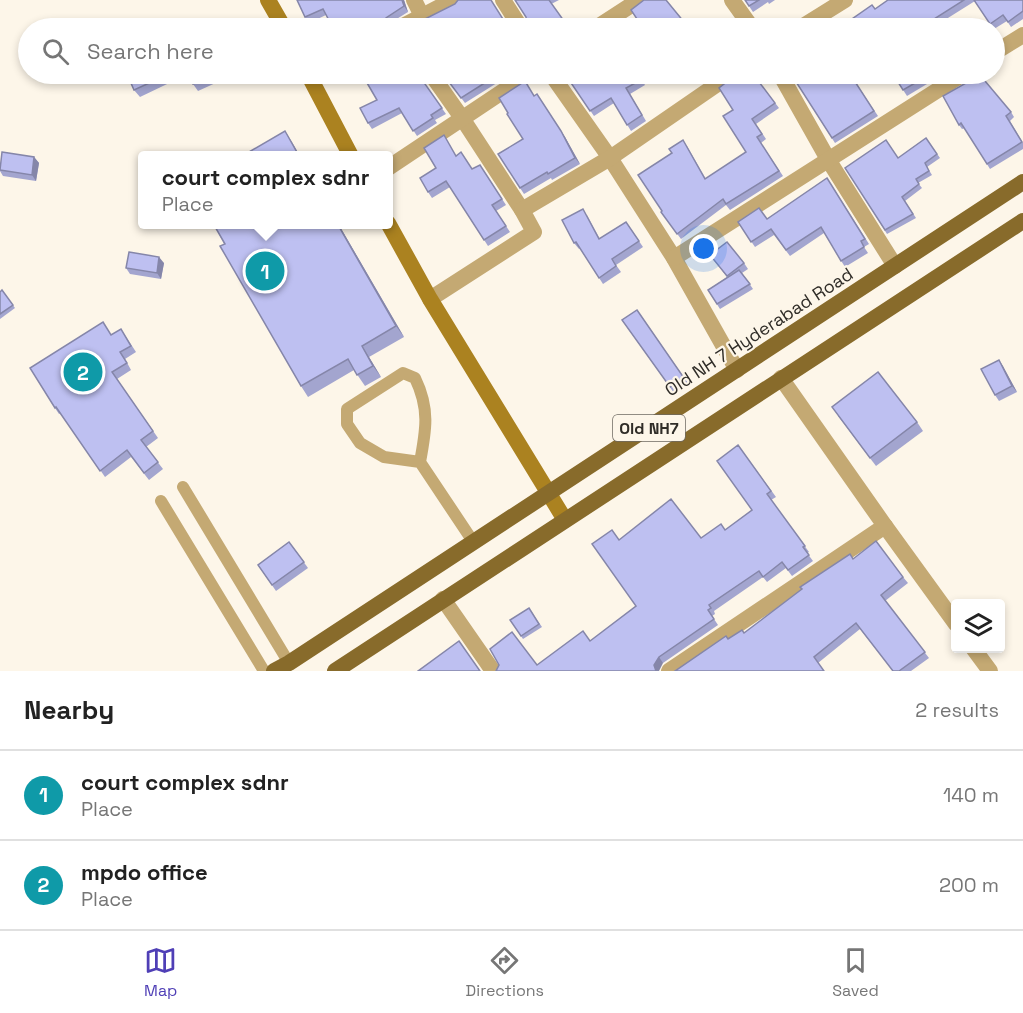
<!DOCTYPE html>
<style>
body{margin:0;font-family:"Space Grotesk",sans-serif;background:#f2f2f2;color:#222}
.controls{position:absolute;right:18px;bottom:18px;display:grid;overflow:hidden;border-radius:6px;box-shadow:0 3px 9px #0003}
.controls button{width:54px;height:54px;display:grid;place-items:center;padding:0;border:0;border-bottom:2px solid #e0e0e0;background:#fff;color:#222;font:30px sans-serif}
.you{position:absolute;left:704px;top:249px;width:21px;height:21px;margin:-15px;border:4px solid #fff;border-radius:50%;background:#1a73e8;box-shadow:0 0 0 9px #1a73e833}
.badge{display:grid;place-items:center;width:39px;height:39px;border-radius:50%;background:#4f3fb6;color:#fff;font-size:20px;font-weight:700}
.pin{position:absolute;translate:-50% -50%;border:3px solid #fff;box-shadow:0 2px 6px #0006}
.popup{position:absolute;left:138px;top:151px;width:255px;height:78px;box-sizing:border-box;display:grid;place-content:center;border-radius:6px;background:#fff;filter:drop-shadow(0 2px 4px #0005);font-size:20px;white-space:nowrap;color:#767676}
.popup b{font-size:22px;color:#222}
.popup::after{content:'';position:absolute;left:50%;top:100%;margin-left:-12px;border:12px solid transparent;border-top-color:#fff}
.list{margin:0;padding:0;list-style:none}
h2{display:flex;justify-content:space-between;align-items:center;height:78px;margin:0;padding:0 24px;font-size:26px}
h2 small{font-size:20px;font-weight:400;color:#767676}
.list li{display:grid;grid-template-columns:39px 1fr auto;gap:18px;align-items:center;box-sizing:border-box;height:90px;padding:0 24px;border-top:2px solid #e0e0e0}
.list b{display:block;font-size:22px;white-space:nowrap}
.list p{margin:0;font-size:20px;white-space:nowrap;color:#767676}
.list em{font-size:20px;font-style:normal;color:#767676}
.icon{flex:none;width:33px;height:33px;fill:none;stroke:currentColor;stroke-width:2;stroke-linecap:round;stroke-linejoin:round}
.map{position:relative;flex:none;width:1023px;height:671px;overflow:hidden}
.search{position:absolute;background:#fff;box-shadow:0 3px 9px #0003;left:18px;right:18px;top:18px;height:66px;display:flex;align-items:center;gap:15px;box-sizing:border-box;padding:0 21px;border-radius:33px;color:#767676;font-size:22px}
.sheet{height:258px;background:#fff}
nav{display:flex;justify-content:space-around;align-items:center;box-sizing:border-box;height:84px;border-top:2px solid #e0e0e0;background:#fff;font-size:16px;color:#767676}
nav a{display:grid;justify-items:center;gap:3px}
nav .on{color:#4f3fb6}
.map>svg:first-child{display:block}
.lines{fill:none;stroke-linecap:round;stroke-linejoin:round}
.service{stroke:#c4a973;stroke-width:12}
.minor{stroke:#c4a973;stroke-width:16}
.secondary{stroke:#ab8220;stroke-width:16}
.primary{stroke:#886b2b;stroke-width:16}
.wall{fill:#a3a5cf}
.shaded-wall{fill:#8586a9}
.building{fill:#bec0f1;stroke:#8586a9;stroke-width:1.5}
.labels{text-anchor:middle;stroke-width:4.5;stroke-linejoin:round;paint-order:stroke}
.shield{fill:#fdf6e9;stroke:#6e6962;stroke-width:1.5}
.shield-label{font-size:16px;font-weight:bold;fill:#302d28}
.street-label{font-size:18px;fill:#302d28;stroke:#fdf6e9}
</style>
<div class="map">
<svg width="1023" height="671" viewBox="0 0 1023 671">
<rect width="100%" height="100%" fill="#fdf6e9"/>
<g class="lines">
<g class="service">
<path d="M420,462L384,457L360,443L347,424V409L403,373L415,378C430,409 426,430 420,462L474,543"/>
<path d="M183,487L289,663"/>
<path d="M161,501L264,671"/>
</g>
<g class="minor">
<path d="M414,0L422,16"/>
<path d="M503,0L521,28"/>
<path d="M732,0L752,28"/>
<path d="M399,28L453,0"/>
<path d="M596,28L639,0"/>
<path d="M800,28L845,0"/>
<path d="M994,53L1023,35"/>
<path d="M431,74L462,118L522,210"/>
<path d="M551,74L610,158L674,258L737,370"/>
<path d="M780,74L829,161L895,266"/>
<path d="M388,168L529,74"/>
<path d="M674,258L963,74"/>
<path d="M430,299L534,232L522,210L610,158L732,74"/>
<path d="M885,526L956,624"/>
<path d="M443,599L493,671"/>
<path d="M973,648L990,671"/>
<path d="M669,671L885,526L781,378"/>
</g>
<g class="secondary">
<path d="M268,0L284,28"/>
<path d="M308,74L351,156"/>
<path d="M388,223L430,299L565,520"/>
</g>
<g class="primary">
<path d="M274,671L289,663L1023,182"/>
<path d="M335,671L1023,221"/>
</g>
</g>
<g class="wall">
<path d="M297,0H404L408,12L390,23V28H359L358,27L355,28H333L326,15L309,23L305,17Z"/>
<path d="M515,0H559L526,17Z"/>
<path d="M745,0H775L769,4L768,2L753,12Z"/>
<path d="M888,0H1023V19L1011,27L1007,21L994,29L993,28L975,1L932,28H859L875,9Z"/>
<path d="M127,74H217L220,81L198,91L193,84L188,74L140,97L134,90Z"/>
<path d="M443,74H511L465,103Z"/>
<path d="M565,74H653L642,80L645,85L630,94L646,121L631,131L614,103L594,116Z"/>
<path d="M703,74H715L707,79Z"/>
<path d="M753,74L779,108L756,124L766,139L761,143L783,176L730,210L726,205L681,239L661,212L662,211L687,146L706,179L746,152L733,110Z"/>
<path d="M791,74L851,78L852,77L878,116L835,143Z"/>
<path d="M893,74H941L942,75L907,96Z"/>
<path d="M422,80L446,114L435,120L437,123L417,136L402,113L372,129L368,123L377,100Z"/>
<path d="M534,96L565,137L580,164L552,180L551,178L524,194L498,154L523,139Z"/>
<path d="M943,96L1011,112L1014,117L1010,121L1023,143V149L990,169L965,128L962,129L959,125Z"/>
<path d="M926,138L940,158L927,167L932,175L918,183L922,188L905,201L916,218L887,234L845,168L898,158Z"/>
<path d="M456,155L472,169L480,165L506,205L496,211L510,232L488,246L450,187L432,198L428,192Z"/>
<path d="M34,157L39,163L36,181L3,176L0,171V163Z"/>
<path d="M831,184L869,244L864,247L868,253L845,267L824,233L790,256L774,235L755,247L738,222L767,219Z"/>
<path d="M587,215L600,239L626,222L643,247L616,265L621,272L603,284L580,248L579,249L574,243Z"/>
<path d="M214,225H339L404,337L369,357L381,377L365,386L354,370L308,397L301,386Z"/>
<path d="M710,255L744,263L748,269L742,273L753,289L720,309L708,290L727,277Z"/>
<path d="M164,263L161,279L130,274L126,268Z"/>
<path d="M2,290L15,308L0,319V292Z"/>
<path d="M637,310L688,383L674,393L622,320Z"/>
<path d="M121,329L136,352L125,359L131,370L117,379L158,438L146,447L163,469L149,480L131,457L105,477L61,413L59,414L55,408L111,335Z"/>
<path d="M999,360L1017,392L999,401L995,395Z"/>
<path d="M838,416L917,422L923,431L876,466Z"/>
<path d="M738,445L776,497L771,500L809,552L807,553L813,561L792,576L786,568L767,582L763,577L714,611L715,614L712,616L718,625L663,663L537,665L590,641L636,606L619,540L701,538L725,530L752,510Z"/>
<path d="M289,542L308,568L276,591L258,565Z"/>
<path d="M853,559L903,577L908,583L885,601L929,658L911,671H893L860,629L818,663L728,639L744,633Z"/>
<path d="M529,608L542,627L523,639L510,620Z"/>
</g>
<g class="shaded-wall">
<path d="M402,0H404L408,12L404,6Z"/>
<path d="M386,18L390,23V28H387L386,27Z"/>
<path d="M537,94L565,137L580,164L575,158Z"/>
<path d="M285,131L292,142L300,156H299Z"/>
<path d="M34,157L39,163L36,181L32,175Z"/>
<path d="M338,225H339L404,337L396,326Z"/>
<path d="M159,257L164,263L161,279L157,273Z"/>
<path d="M362,346L369,357L381,377L373,366Z"/>
<path d="M999,360L1003,366L1017,392L1012,386Z"/>
<path d="M659,657L663,663L659,671H656L654,665Z"/>
</g>
<g class="building">
<path d="M297,0H402L404,6L386,18V27L387,28H359L355,21L341,28H333L323,9L305,17Z"/>
<path d="M458,0H491L508,27L505,28H407L455,4Z"/>
<path d="M515,0H549L569,28H531L527,24L526,17Z"/>
<path d="M644,0H666L689,28H635L641,25L631,10Z"/>
<path d="M745,0H759L749,6Z"/>
<path d="M888,0H964L920,28H859L852,19L872,5L875,9Z"/>
<path d="M974,0H1023V11L1008,22L1003,15L990,24Z"/>
<path d="M149,19L153,28H130Z"/>
<path d="M127,74H169L134,90Z"/>
<path d="M188,74H215L193,84Z"/>
<path d="M368,74H418L442,108L431,115L433,118L413,131L399,108L368,123L360,108L377,100L363,76Z"/>
<path d="M443,74H499L461,98Z"/>
<path d="M565,74H640L638,75L641,80L626,88L642,115L627,125L611,98L590,111Z"/>
<path d="M737,74H753L775,103L752,119L762,134L757,137L779,171L726,204L723,199L677,234L661,212L662,211L638,175L672,153L669,149L683,140L705,179L746,152L723,116L733,110L719,88Z"/>
<path d="M791,74H847L851,78L852,77L874,111L832,138Z"/>
<path d="M893,74H931L903,90Z"/>
<path d="M980,75L1011,112L1006,116L1022,142L987,164L961,123L959,125L943,96Z"/>
<path d="M525,81L534,96L537,94L561,131L575,158L548,174L547,172L520,188L498,154L523,139L507,114L508,113L499,98Z"/>
<path d="M285,131L299,156H242Z"/>
<path d="M444,135L456,156L461,152L472,169L480,165L502,199L492,205L506,226L484,240L446,181L428,192L420,178L436,168L424,148Z"/>
<path d="M926,138L937,154L925,163L929,171L916,179L919,184L902,197L913,214L885,230L845,168L886,140L898,158Z"/>
<path d="M2,152L34,157L32,175L0,170Z"/>
<path d="M827,178L865,239L861,241L864,247L841,261L821,227L786,250L771,229L751,242L738,222L759,208L767,219Z"/>
<path d="M583,209L599,239L626,222L639,241L612,259L616,266L599,278L576,242L574,243L562,220Z"/>
<path d="M214,225H338L396,326L362,346L373,366L357,375L348,359L301,386L220,246L225,244Z"/>
<path d="M727,242L744,263L727,276L710,255Z"/>
<path d="M129,252L159,257L157,273L126,268Z"/>
<path d="M739,270L750,284L717,304L708,290Z"/>
<path d="M2,290L13,305L0,314V292Z"/>
<path d="M637,310L684,378L670,387L622,320Z"/>
<path d="M103,322L111,335L121,329L131,346L120,352L127,363L112,372L153,431L141,440L158,462L144,473L127,450L100,471L56,407L55,408L30,368Z"/>
<path d="M999,360L1012,386L995,395L981,369Z"/>
<path d="M878,372L917,422L870,458L832,407Z"/>
<path d="M738,445L771,491L767,494L805,546L803,547L809,555L788,570L782,562L763,577L759,571L709,605L711,608L708,610L714,619L659,657L654,665L656,671H496L499,665L490,649L512,632L537,665L583,631L590,641L636,606L592,544L612,530L619,540L671,499L701,538L721,524L725,530L752,510L717,461Z"/>
<path d="M876,541L903,577L881,595L925,652L899,671H893L856,623L814,657L824,671H675L726,636L728,639L742,630L744,633L802,589L800,587L850,554L853,559Z"/>
<path d="M289,542L304,562L272,585L258,565Z"/>
<path d="M529,608L539,624L521,636L510,620Z"/>
<path d="M459,641L480,671H418Z"/>
</g>
<g class="labels">
<rect class="shield" x="613" y="415" width="72" height="26" rx="4.5"/>
<g class="shield-label">
<text x="649" y="434">Old NH7</text>
</g>
<g class="street-label">
<text transform="translate(759 332) rotate(-33)" y="6">Old NH 7 Hyderabad Road</text>
</g>
</g>
</svg>
<div class="controls">
<button><svg class="icon" aria-label="layers" viewBox="0 0 24 24"><path d="M12 4l9 5-9 5-9-5zM3 14l9 5 9-5"/></svg></button>
</div>
<div class="you"></div>
<div class="pin badge" style="left:265px;top:271px;background:#0f9aa8">1</div>
<div class="popup"><b>court complex sdnr</b>Place</div>
<div class="pin badge" style="left:83px;top:372px;background:#0f9aa8">2</div>
<div class="search"><svg class="icon" aria-label="search" viewBox="0 0 24 24"><circle cx="10" cy="10" r="6"/><path d="M15 15l6 6"/></svg>Search here</div>
</div>
<section class="sheet">
<h2>Nearby<small>2 results</small></h2>
<ul class="list">
<li><span class="badge" style="background:#0f9aa8">1</span><div><b>court complex sdnr</b><p>Place</p></div><em>140 m</em></li>
<li><span class="badge" style="background:#0f9aa8">2</span><div><b>mpdo office</b><p>Place</p></div><em>200 m</em></li>
</ul>
</section>
<nav>
<a class="on"><svg class="icon" aria-label="map" viewBox="0 0 24 24"><path d="M3 6l6-2 6 2 6-2v14l-6 2-6-2-6 2zM9 4v14M15 6v14"/></svg>Map</a>
<a><svg class="icon" aria-label="directions" viewBox="0 0 24 24"><path d="M12 3l9 9-9 9-9-9zM9 14v-3h6M13 9l2 2-2 2"/></svg>Directions</a>
<a><svg class="icon" aria-label="saved" viewBox="0 0 24 24"><path d="M7 4h10v16l-5-4-5 4z"/></svg>Saved</a>
</nav>
